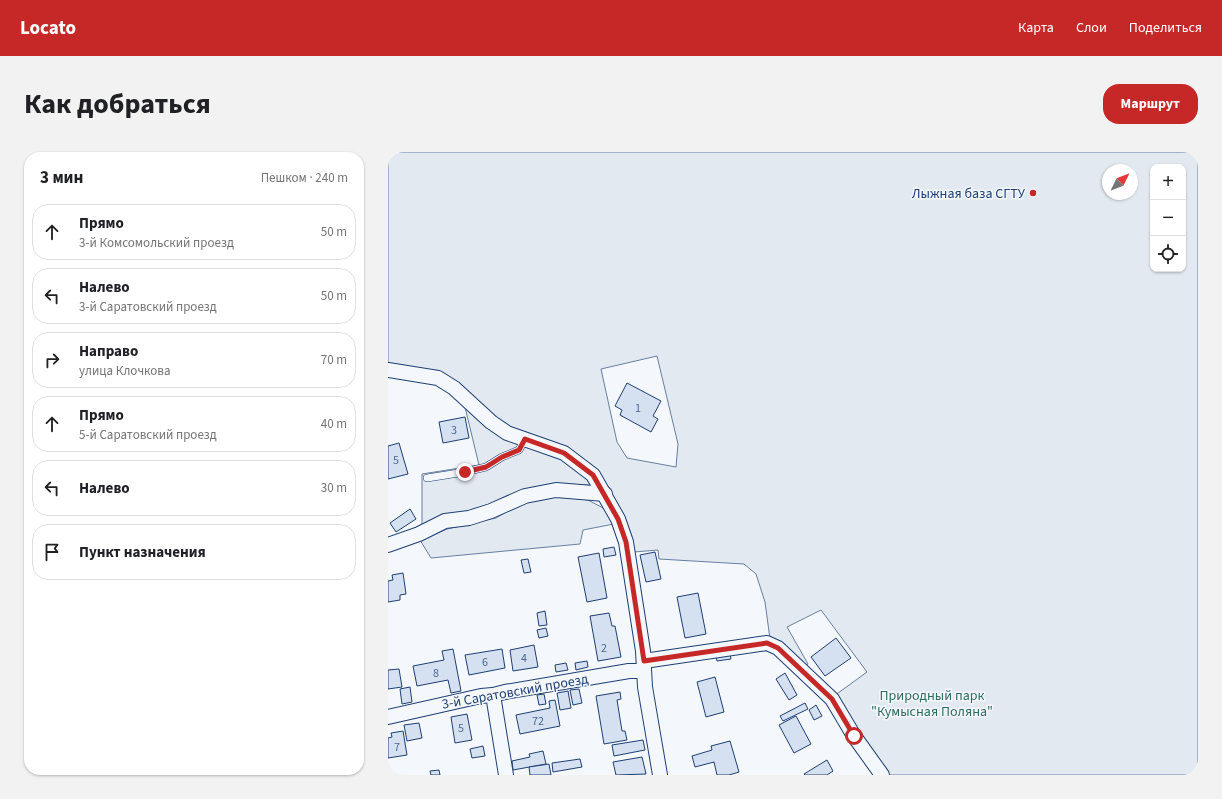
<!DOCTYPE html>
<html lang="ru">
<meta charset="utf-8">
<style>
body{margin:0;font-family:"Source Sans 3",sans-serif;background:#f2f2f2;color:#202124}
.controls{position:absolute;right:12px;top:12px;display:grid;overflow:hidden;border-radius:8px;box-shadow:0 1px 3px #0004}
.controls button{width:36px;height:36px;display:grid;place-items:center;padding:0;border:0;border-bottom:1px solid #e0e0e0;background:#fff;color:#202124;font:20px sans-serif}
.compass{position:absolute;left:714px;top:12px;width:36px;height:36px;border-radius:50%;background:#fff;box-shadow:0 1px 3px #0004;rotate:47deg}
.stop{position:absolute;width:12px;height:12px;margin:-9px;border:3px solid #c62828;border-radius:50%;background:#fff}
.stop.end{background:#c62828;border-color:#fff;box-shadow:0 1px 4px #0008}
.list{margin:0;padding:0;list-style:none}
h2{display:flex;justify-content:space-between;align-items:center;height:52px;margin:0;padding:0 16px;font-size:17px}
h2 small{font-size:13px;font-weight:400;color:#757577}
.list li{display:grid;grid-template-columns:26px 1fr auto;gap:12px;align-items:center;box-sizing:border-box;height:56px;margin:0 8px 8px;padding:0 8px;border:1px solid #e0e0e0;border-radius:16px}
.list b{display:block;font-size:15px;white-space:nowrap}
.list p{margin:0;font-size:13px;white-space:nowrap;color:#757577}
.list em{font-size:13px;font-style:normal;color:#757577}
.icon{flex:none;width:22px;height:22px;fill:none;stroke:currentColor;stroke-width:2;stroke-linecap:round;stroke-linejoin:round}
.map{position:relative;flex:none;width:810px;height:623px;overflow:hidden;border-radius:16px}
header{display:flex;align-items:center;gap:24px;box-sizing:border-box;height:56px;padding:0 20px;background:#c62828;color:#fff}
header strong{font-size:19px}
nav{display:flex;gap:22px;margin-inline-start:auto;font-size:14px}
.intro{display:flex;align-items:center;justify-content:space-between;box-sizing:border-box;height:96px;padding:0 24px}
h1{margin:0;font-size:28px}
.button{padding:10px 18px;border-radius:16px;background:#c62828;color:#fff;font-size:14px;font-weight:700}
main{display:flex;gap:24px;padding:0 24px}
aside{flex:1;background:#fff;border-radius:16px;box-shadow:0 1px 3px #0004}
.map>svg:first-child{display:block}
.green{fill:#e3e9f0;stroke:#687fa3;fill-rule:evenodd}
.building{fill:#d5e0f0;stroke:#1d3f73}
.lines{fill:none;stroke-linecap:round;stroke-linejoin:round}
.lane-casing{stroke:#1d3f73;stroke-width:8}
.street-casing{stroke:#1d3f73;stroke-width:16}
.lane{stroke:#f4f7fb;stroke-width:7}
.street{stroke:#f4f7fb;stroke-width:14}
.route{stroke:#c62828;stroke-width:5}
.poi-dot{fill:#c62828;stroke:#f4f7fb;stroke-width:1.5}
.labels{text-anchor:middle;stroke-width:3;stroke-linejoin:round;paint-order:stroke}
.number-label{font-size:12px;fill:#4b6792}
.poi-label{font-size:14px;fill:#1d3f73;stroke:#f4f7fb;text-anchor:end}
.street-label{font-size:14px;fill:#1d3f73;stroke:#f4f7fb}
.park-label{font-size:14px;fill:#2c6c60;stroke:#f4f7fb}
</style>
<header>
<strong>Locato</strong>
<nav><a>Карта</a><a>Слои</a><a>Поделиться</a></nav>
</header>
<div class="intro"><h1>Как добраться</h1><a class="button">Маршрут</a></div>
<main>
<aside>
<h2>3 мин<small>Пешком · 240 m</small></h2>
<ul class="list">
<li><svg class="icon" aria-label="ahead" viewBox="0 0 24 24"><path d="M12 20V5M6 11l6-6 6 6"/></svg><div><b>Прямо</b><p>3-й Комсомольский проезд</p></div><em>50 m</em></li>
<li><svg class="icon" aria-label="left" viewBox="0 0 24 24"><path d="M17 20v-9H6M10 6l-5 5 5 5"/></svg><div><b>Налево</b><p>3-й Саратовский проезд</p></div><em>50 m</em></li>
<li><svg class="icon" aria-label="right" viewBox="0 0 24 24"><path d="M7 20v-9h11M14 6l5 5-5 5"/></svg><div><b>Направо</b><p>улица Клочкова</p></div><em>70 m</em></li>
<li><svg class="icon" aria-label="ahead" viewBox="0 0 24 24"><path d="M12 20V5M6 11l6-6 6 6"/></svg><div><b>Прямо</b><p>5-й Саратовский проезд</p></div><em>40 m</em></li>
<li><svg class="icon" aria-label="left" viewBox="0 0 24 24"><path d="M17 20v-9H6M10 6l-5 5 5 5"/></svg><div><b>Налево</b></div><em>30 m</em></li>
<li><svg class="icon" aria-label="arrive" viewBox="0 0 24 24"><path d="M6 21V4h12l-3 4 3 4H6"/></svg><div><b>Пункт назначения</b></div></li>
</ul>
</aside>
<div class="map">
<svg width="810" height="623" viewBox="0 0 810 623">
<rect width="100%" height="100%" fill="#f4f7fb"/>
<g class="green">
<path d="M0,0H810V623H500L446,544L479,520L433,458L399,475L420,512L416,514L382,487L377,450L368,422L356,412L271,407L270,398L246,400L235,367L222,338L199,333H167L80,361L55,362L34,374V322L91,313L76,251L51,220L0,211ZM765,15H795V117H765ZM720,18H744V42H720ZM269,204L290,292L288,315L239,306L229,290L213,217Z"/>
<path d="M169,344L200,348L217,357L226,372L195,378L192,392L43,406L32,388L59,377L108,366L137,349Z"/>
</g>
<g class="building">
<path d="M239,231L273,249L265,264L270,267L263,280L232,263L234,258L227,254Z"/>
<path d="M77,265L81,286L55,291L51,270Z"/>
<path d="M11,291L20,322L0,327V294Z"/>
<path d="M22,357L28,367L8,380L2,371Z"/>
<path d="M226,395L228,403L216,405L215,397Z"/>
<path d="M267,400L273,427L258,430L252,403Z"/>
<path d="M211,401L219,446L199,450L190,405Z"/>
<path d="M140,407L143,420L136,421L133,408Z"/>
<path d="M15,421L18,442L12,443V448L0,450V429L5,428L4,423Z"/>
<path d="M310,441L318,482L297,486L289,445Z"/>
<path d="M157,459L159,473L151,474L149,461Z"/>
<path d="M221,461L224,474H227L233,505L210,509L202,464Z"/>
<path d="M158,476L160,484L151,486L149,478Z"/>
<path d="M448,486L463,506L437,524L423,505Z"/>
<path d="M146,493L150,515L125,519L122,498Z"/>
<path d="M65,497L73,539L63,541L60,528L29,534L25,514L56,508L54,499Z"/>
<path d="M114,497L117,516L81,523L77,503Z"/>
<path d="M342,502L343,507L329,509L328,504Z"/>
<path d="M199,509L200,515L188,518L187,511Z"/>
<path d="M178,511L180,518L168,520L167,513Z"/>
<path d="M11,517L14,535L0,537V518Z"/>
<path d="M397,521L409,543L401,548L388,527Z"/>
<path d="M327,525L336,560L318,565L309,530Z"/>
<path d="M22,535L24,550L14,552L12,537Z"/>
<path d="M191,537L194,551L185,553L182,538Z"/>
<path d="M180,539L183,556L172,558L169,541Z"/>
<path d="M232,540L233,547L229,548L234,579H237L239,588L216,592L208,544Z"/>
<path d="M156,542L158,552L151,553L149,543Z"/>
<path d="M167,548L172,574L132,582L128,563L162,556L161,549Z"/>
<path d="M417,551L420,557L395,569L392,564Z"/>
<path d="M428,553L434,564L426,568L421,558Z"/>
<path d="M79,562L84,588L67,591L63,565Z"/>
<path d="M408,564L423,592L406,601L391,573Z"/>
<path d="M31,571L34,586L19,589L16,573Z"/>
<path d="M15,579L19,603L0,606V586L4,585L3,581Z"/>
<path d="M255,588L257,598L226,604L224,593Z"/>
<path d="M342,589L351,620L341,623H329L326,610L307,615L304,604L324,598L323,594Z"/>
<path d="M95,594L97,604L84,606L82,597Z"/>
<path d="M155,599L158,612L125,618L124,609L142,605L141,602Z"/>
<path d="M254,605L258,622L228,623L225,610Z"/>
<path d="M192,607L194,615L165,620L164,611Z"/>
<path d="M439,608L445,619L439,623H417L416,622Z"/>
<path d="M161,612L163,623H142L141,615Z"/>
<path d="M51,618L52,623H43L42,619Z"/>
</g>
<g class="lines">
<g class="lane-casing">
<path id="lane" d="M39,326L77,320L98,315L114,305L131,298L137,287"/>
</g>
<g class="street-casing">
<g id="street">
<path d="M0,218L50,226L66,236L103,270L119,281L176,301L205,323L230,367L238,390L255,499L257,535L272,623"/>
<path d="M0,393L31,382L57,369L81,366L103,359L137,344L168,338L217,342"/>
<path d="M256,509L379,491L390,496L444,547L466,584L494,623"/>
<path d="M105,543L118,623"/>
<path d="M0,565L93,544L105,543L117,540L241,519H255"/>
</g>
</g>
<use href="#lane" class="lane"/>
<use href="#street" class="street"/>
</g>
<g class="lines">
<path class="route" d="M77,320L98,315L114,305L131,298L137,287L176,301L205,323L230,367L238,390L256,509L379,491L390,496L444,547L466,584"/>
</g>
<circle class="poi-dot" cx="645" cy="41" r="4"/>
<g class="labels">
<g class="number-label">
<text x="250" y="260">1</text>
<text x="66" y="282">3</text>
<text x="8" y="312">5</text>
<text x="216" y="500">2</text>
<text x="136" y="510">4</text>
<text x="97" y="514">6</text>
<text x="48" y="525">8</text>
<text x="150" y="573">72</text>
<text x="73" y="580">5</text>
<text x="9" y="599">7</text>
</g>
<g class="poi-label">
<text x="637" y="46">Лыжная база СГТУ</text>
</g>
<g class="street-label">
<text transform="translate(127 539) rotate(-10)" y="5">3-й Саратовский проезд</text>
</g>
<g class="park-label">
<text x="544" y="548">Природный парк<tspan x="544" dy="16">"Кумысная Поляна"</tspan></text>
</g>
</g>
</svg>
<div class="controls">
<button>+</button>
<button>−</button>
<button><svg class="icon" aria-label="locate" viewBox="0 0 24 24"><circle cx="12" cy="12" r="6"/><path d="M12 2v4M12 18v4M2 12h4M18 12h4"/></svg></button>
</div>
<svg class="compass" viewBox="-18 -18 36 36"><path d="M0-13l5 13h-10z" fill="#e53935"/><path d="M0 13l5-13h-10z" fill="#757577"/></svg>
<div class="stop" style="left:466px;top:584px"></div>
<div class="stop end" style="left:77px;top:320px"></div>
</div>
</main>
